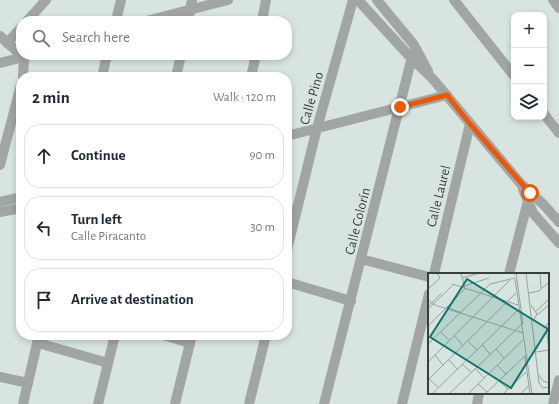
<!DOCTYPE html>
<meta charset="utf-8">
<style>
body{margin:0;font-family:"Alegreya Sans",sans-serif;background:#f2f2f3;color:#1f2937}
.controls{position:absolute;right:12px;top:12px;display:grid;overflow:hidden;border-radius:8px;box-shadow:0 2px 6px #0003}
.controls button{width:36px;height:36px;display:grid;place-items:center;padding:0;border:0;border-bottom:1px solid #e0e1e3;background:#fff;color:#1f2937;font:20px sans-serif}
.stop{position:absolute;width:12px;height:12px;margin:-9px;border:3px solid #ea580c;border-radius:50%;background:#fff}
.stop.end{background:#ea580c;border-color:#fff;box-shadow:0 1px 4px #0008}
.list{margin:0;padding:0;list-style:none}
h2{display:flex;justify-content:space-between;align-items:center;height:52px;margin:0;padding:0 16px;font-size:17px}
h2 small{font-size:13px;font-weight:400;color:#747a83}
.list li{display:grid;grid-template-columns:26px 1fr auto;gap:12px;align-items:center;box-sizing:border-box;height:64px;margin:0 8px 8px;padding:0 8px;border:1px solid #e0e1e3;border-radius:16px}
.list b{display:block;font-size:15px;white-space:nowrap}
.list p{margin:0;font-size:13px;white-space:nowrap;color:#747a83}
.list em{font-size:13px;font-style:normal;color:#747a83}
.icon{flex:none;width:22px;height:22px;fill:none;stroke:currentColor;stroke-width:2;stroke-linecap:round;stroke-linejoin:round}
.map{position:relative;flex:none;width:559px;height:404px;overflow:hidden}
.search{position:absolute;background:#fff;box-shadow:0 2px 6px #0003;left:16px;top:16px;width:276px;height:44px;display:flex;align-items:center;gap:10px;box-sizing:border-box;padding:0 14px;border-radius:16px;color:#747a83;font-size:15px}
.panel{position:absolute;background:#fff;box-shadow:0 2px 6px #0003;left:16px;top:72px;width:276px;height:268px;border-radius:16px}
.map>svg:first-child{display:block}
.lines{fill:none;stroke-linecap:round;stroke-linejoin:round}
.minor{stroke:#a1a6a4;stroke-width:10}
.tertiary{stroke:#a1a6a4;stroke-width:10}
.route{stroke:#ea580c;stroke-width:5}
.labels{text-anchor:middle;stroke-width:4;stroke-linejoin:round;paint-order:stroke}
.street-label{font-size:14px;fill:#393e3c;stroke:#d7e4df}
.inset-road{fill:none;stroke:#98a29e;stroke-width:1}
.view{fill:#0f766e;fill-opacity:0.15;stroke:#0f766e;stroke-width:2}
.inset-edge{fill:none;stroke:#393e3c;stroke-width:2}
</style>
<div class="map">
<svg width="559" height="404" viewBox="0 0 559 404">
<rect width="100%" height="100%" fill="#d7e4df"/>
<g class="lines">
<g class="minor">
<path d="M454,0L514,76"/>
<path d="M553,0L559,8"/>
<path d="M27,21L46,0"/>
<path d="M116,21L121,0"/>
<path d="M146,21L228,0"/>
<path d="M188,21L192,0"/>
<path d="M262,21L266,0"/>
<path d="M0,36L24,58L23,77"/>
<path d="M7,43L21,28"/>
<path d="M0,63L32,55"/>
<path d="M102,77L107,55"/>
<path d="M176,77L181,55"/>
<path d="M251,77L256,55"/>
<path d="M544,114L559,133"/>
<path d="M0,165L21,85"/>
<path d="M287,250L317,128L353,0"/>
<path d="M361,259L429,277"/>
<path d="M434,274L470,124"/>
<path d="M509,274L529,197"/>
<path d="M287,282L351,301"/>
<path d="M163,335L190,343"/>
<path d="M38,343L108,363"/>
<path d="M0,377L28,383"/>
<path d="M23,404L39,335"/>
<path d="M98,404L115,335"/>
<path d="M175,404L192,335"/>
<path d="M249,404L266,335"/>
<path d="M324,404L413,53"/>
<path d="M402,404L429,294"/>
<path d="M477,404L479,393"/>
<path d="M553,404L559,380"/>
</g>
<g class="tertiary">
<path d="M358,0L412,59L432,78L521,184L544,205L559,222"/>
<path d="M377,0L414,45L428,71"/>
<path d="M287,136L447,95"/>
<path d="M523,189L533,213L559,243"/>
<path d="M0,202L21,197"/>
<path d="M0,212L21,208"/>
</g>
</g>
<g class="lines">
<path class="route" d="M400,107L447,95L470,124L530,193"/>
</g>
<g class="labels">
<g class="street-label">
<text transform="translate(311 98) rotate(-74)" y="5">Calle Pino</text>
<text transform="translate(438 196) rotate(-76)" y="5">Calle Laurel</text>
<text transform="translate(357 221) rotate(-76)" y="5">Calle Colorín</text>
</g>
</g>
<g transform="translate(428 273)">
<rect width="121" height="121" fill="#d7e4df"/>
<path class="inset-road" d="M88,0L95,51M98,0L111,110L115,115L121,114M112,0L113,15M34,5L52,0M87,6L104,121M24,11L90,32M62,11L87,5M36,13L61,5M0,16L12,5L9,0M101,20L111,18L121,9M0,27L7,32L95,60M103,32L109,41L105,48M0,33L13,21M18,34L34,40M0,36L25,12M108,38L121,26M33,39L62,11M109,42L121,32M0,53L37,16L33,0M13,59L22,68M27,63L35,73M40,68L49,77M0,71L31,41M54,72L62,81M68,76L76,85M121,77L118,53L121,49M108,79L121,77M7,82L15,92M97,84L102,121M21,87L29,96M0,89L82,7M34,91L43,99M69,92L78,101M47,95L56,105M111,102L115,108L121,110M1,106L10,114M0,107L88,20M71,108L80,116M50,111L59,119M4,121L90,37M21,121L95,50M40,121L95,67M57,121L98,82M75,121L98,99M93,121L101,112"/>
<path class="view" d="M39,6L120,56L83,115L2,64Z"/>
<rect width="121" height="121" class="inset-edge"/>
</g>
</svg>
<div class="controls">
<button>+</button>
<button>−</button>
<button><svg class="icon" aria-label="layers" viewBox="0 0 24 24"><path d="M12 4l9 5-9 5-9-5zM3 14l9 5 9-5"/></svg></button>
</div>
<div class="stop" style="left:530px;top:193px"></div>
<div class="stop end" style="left:400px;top:107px"></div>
<div class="search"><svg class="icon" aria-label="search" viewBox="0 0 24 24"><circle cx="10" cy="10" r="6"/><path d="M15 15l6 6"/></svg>Search here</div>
<section class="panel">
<h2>2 min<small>Walk · 120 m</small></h2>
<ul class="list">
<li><svg class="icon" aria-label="ahead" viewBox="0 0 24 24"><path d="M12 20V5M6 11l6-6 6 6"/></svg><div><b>Continue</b></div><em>90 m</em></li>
<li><svg class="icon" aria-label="left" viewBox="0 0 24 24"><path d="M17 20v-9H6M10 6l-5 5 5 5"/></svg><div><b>Turn left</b><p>Calle Piracanto</p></div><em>30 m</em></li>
<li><svg class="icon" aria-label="arrive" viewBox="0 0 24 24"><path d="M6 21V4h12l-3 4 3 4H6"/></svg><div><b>Arrive at destination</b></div></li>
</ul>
</section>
</div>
